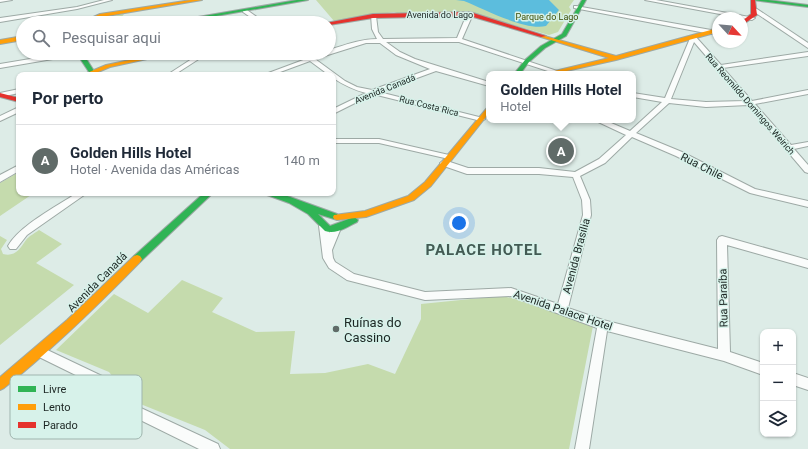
<!DOCTYPE html>
<html lang="pt">
<meta charset="utf-8">
<style>
body{margin:0;font-family:Roboto,sans-serif;background:#f6f6f7;color:#1f2937}
.controls{position:absolute;right:12px;bottom:12px;display:grid;overflow:hidden;border-radius:8px;box-shadow:0 1px 3px #0004}
.controls button{width:36px;height:36px;display:grid;place-items:center;padding:0;border:0;border-bottom:1px solid #e0e1e3;background:#fff;color:#1f2937;font:20px sans-serif}
.compass{position:absolute;left:712px;top:12px;width:36px;height:36px;border-radius:50%;background:#fff;box-shadow:0 1px 3px #0004;rotate:116deg}
.you{position:absolute;left:459px;top:223px;width:14px;height:14px;margin:-10px;border:3px solid #fff;border-radius:50%;background:#1a73e8;box-shadow:0 0 0 6px #1a73e833}
.badge{display:grid;place-items:center;width:26px;height:26px;border-radius:50%;background:#606b68;color:#fff;font-size:13px;font-weight:700}
.pin{position:absolute;translate:-50% -50%;border:2px solid #fff;box-shadow:0 1px 4px #0006}
.popup{position:absolute;left:486px;top:71px;width:150px;height:52px;box-sizing:border-box;display:grid;place-content:center;border-radius:8px;background:#fff;filter:drop-shadow(0 1px 3px #0005);font-size:13px;white-space:nowrap;color:#747a83}
.popup b{font-size:15px;color:#1f2937}
.popup::after{content:'';position:absolute;left:50%;top:100%;margin-left:-8px;border:8px solid transparent;border-top-color:#fff}
.list{margin:0;padding:0;list-style:none}
h2{display:flex;justify-content:space-between;align-items:center;height:52px;margin:0;padding:0 16px;font-size:17px}
h2 small{font-size:13px;font-weight:400;color:#747a83}
.list li{display:grid;grid-template-columns:26px 1fr auto;gap:12px;align-items:center;box-sizing:border-box;height:72px;padding:0 16px;border-top:1px solid #e0e1e3}
.list b{display:block;font-size:15px;white-space:nowrap}
.list p{margin:0;font-size:13px;white-space:nowrap;color:#747a83}
.list em{font-size:13px;font-style:normal;color:#747a83}
.icon{flex:none;width:22px;height:22px;fill:none;stroke:currentColor;stroke-width:2;stroke-linecap:round;stroke-linejoin:round}
.map{position:relative;flex:none;width:808px;height:449px;overflow:hidden}
.search{position:absolute;background:#fff;box-shadow:0 1px 3px #0004;left:16px;top:16px;width:320px;height:44px;display:flex;align-items:center;gap:10px;box-sizing:border-box;padding:0 14px;border-radius:22px;color:#747a83;font-size:15px}
.panel{position:absolute;background:#fff;box-shadow:0 1px 3px #0004;left:16px;top:72px;width:320px;height:124px;border-radius:8px}
.map>svg:first-child{display:block}
.green{fill:#c5dbad}
.water{fill:#5cbddd}
.lines{fill:none;stroke-linecap:round;stroke-linejoin:round}
.street-casing{stroke:#9da9a5;stroke-width:2}
.fast-casing{stroke:#9da9a5;stroke-width:2}
.slow-casing{stroke:#9da9a5;stroke-width:2}
.jam-casing{stroke:#9da9a5;stroke-width:2}
.street{fill:#fafcfb;fill-rule:evenodd}
.fast{fill:#30b455;fill-rule:evenodd}
.slow{fill:#ff9f0a;fill-rule:evenodd}
.jam{fill:#e5322d;fill-rule:evenodd}
.poi-dot{fill:#606b68;stroke:#d7f2ea;stroke-width:1.5}
.labels{text-anchor:middle;stroke-width:3;stroke-linejoin:round;paint-order:stroke}
.far-street-label{font-size:9px;fill:#1c2623;stroke:#d7f2ea}
.far-park-label{font-size:9px;fill:#3b4e06;stroke:#d7f2ea}
.street-label{font-size:11px;fill:#1c2623;stroke:#d7f2ea}
.near-poi-label{font-size:13px;fill:#1c2623;stroke:#d7f2ea;text-anchor:start}
.district-label{font-size:15px;font-weight:bold;letter-spacing:1px;fill:#435b54;stroke:#d7f2ea}
.key{fill:#d7f2ea;stroke:#9fb5ae;stroke-width:1}
.key-label{font-size:11px;fill:#1c2623}
</style>
<div class="map">
<svg width="808" height="449" viewBox="0 0 808 449">
<rect width="100%" height="100%" fill="#ddece7"/>
<g class="green">
<path d="M316,0H574L569,7L571,10L558,32L549,35L467,12L400,14L394,12L334,21Z"/>
<path d="M124,14L117,23H87L98,19Z"/>
<path d="M19,172V193H34L0,216V183Z"/>
<path d="M39,230L62,244L36,263L74,285L0,345V236L7,240L1,249L3,254C15,257 20,249 26,240C29,236 35,233 39,230Z"/>
<path d="M182,280L223,298L212,312L256,332L295,331L290,374L325,373L368,364L395,374L421,319V304L501,296L512,298L593,326L569,449H230L205,430L133,401L109,372L56,350L114,294L148,313Z"/>
</g>
<path class="water" d="M456,0H549L559,10L546,26C525,31 484,9 464,1Z"/>
<g class="lines">
<g class="street-casing">
<g id="street">
<path d="M0,0H12L0,2Z"/>
<path d="M104,0H112L77,9L0,22V18L77,7Z"/>
<path d="M645,0H656L755,18L752,20Z"/>
<path d="M576,6L711,30L714,32L711,34L574,8V6Z"/>
<path d="M753,9H757L808,43V48L753,11Z"/>
<path d="M243,10H247L265,23H259L243,12Z"/>
<path d="M470,12L473,14L462,39L566,74H557L459,42H386L400,52L415,59L489,82V86L436,71L379,92L483,118L485,119L481,121L373,94L333,114V109L366,93C354,90 344,85 333,78V75H329L310,61L272,75H263L306,59L299,53H306L311,57L322,53H329V50C345,45 360,39 377,39L372,29L371,15L376,16L378,32L383,39L457,38L467,14ZM366,43H380L396,55L430,69L372,90L357,87L345,81L315,59Z"/>
<path d="M691,36H695L721,65L808,52V56L723,68L752,101L808,90V94L755,104L791,145L808,142V146L794,149L808,165V173L805,172L748,105L706,107L669,103L636,133L682,152L755,189L808,201V207L750,193L676,156L632,137L605,163L580,176L590,200L591,215L568,308L603,320L718,349L717,240L719,237L722,236L808,260V268L727,245L730,352L763,363V375L724,361L607,331L589,449H575L597,328L511,296L425,300L347,280L329,268L323,258L319,226L324,223L329,226V233L333,226H339L341,228L332,250L333,258L335,262L354,274L425,292L511,288L558,304L583,215L582,200L573,177L539,174H467L441,165L440,163L444,160L468,168H539L575,172L599,159L626,135L594,120H604L630,131L662,102L633,97V93L665,98ZM694,42L745,101L706,102L671,99Z"/>
<path d="M66,53H79L76,55L0,68V64Z"/>
<path d="M201,53H208L174,75H167Z"/>
<path d="M91,69L103,74L104,75H96L89,72V70Z"/>
<path d="M19,89V93L0,97V93Z"/>
<path d="M19,107V112L0,121V116Z"/>
<path d="M333,139H379L449,155L453,157L449,159L379,143H333Z"/>
<path d="M19,165V171L0,182V175Z"/>
<path d="M77,193H87L27,235L16,249H10L8,246C19,226 57,206 77,193Z"/>
<path d="M41,347L104,377L128,402L218,444L220,449H199L120,410L96,385L37,356L35,352L37,348Z"/>
<path d="M793,373L808,378V390L793,385Z"/>
</g>
</g>
<g class="fast-casing">
<g id="fast">
<path d="M297,0H308L176,23H163Z"/>
<path d="M582,0H586L566,36L545,48L529,62L520,74H514L525,60L541,46L562,34Z"/>
<path d="M753,0H768L808,5V7Z"/>
<path d="M85,53H91L87,60L94,71L93,72H89L81,60Z"/>
<path d="M204,193H213L140,262H134L132,259L134,256Z"/>
<path d="M266,193H279L337,214L338,216L334,219L318,214L330,226L354,217L358,220L357,222C347,227 336,235 325,231L308,214L289,203L267,195Z"/>
</g>
</g>
<g class="slow-casing">
<g id="slow">
<path d="M191,0H202L101,17L88,23H80L100,14Z"/>
<path d="M718,28V32L616,60L553,74H542L609,58L541,37V35L616,56Z"/>
<path d="M23,36V40L0,44V40Z"/>
<path d="M163,53H175L110,67L91,75H82L106,65Z"/>
<path d="M489,107V113L431,186L414,200L366,217L337,220L334,219L333,217L334,215L365,211L408,196L425,182L487,108Z"/>
<path d="M137,255L140,256L142,259L140,262C97,306 53,349 4,388L0,390V377L67,320L134,256Z"/>
</g>
</g>
<g class="jam-casing">
<g id="jam">
<path d="M751,0H755L757,15L742,25V21L751,14Z"/>
<path d="M470,12L546,36L541,37L470,16L373,18L329,25V23H326L373,14Z"/>
<path d="M0,93L19,98V102L0,97Z"/>
</g>
</g>
<use href="#street" class="street"/>
<use href="#fast" class="fast"/>
<use href="#slow" class="slow"/>
<use href="#jam" class="jam"/>
</g>
<circle class="poi-dot" cx="336" cy="329" r="4"/>
<g class="labels">
<g class="far-street-label">
<text x="440" y="18">Avenida do Lago</text>
<text transform="translate(385 89) rotate(-22)" y="3">Avenida Canadá</text>
<text transform="translate(750 104) rotate(49)" y="3">Rua Reomildo Domingos Weirich</text>
<text transform="translate(429 106) rotate(14)" y="3">Rua Costa Rica</text>
</g>
<g class="far-park-label">
<text x="547" y="20">Parque do Lago</text>
</g>
<g class="street-label">
<text transform="translate(702 166) rotate(27)" y="4">Rua Chile</text>
<text transform="translate(576 256) rotate(-75)" y="4">Avenida Brasília</text>
<text transform="translate(97 282) rotate(-45)" y="4">Avenida Canadá</text>
<text transform="translate(723 298) rotate(-91)" y="4">Rua Paraíba</text>
<text transform="translate(563 310) rotate(19)" y="4">Avenida Palace Hotel</text>
</g>
<g class="near-poi-label">
<text x="344" y="327">Ruínas do<tspan x="344" dy="15">Cassino</tspan></text>
</g>
<g class="district-label">
<text x="484" y="255">PALACE HOTEL</text>
</g>
</g>
<rect x="10" y="375" width="132" height="64" rx="6" class="key"/>
<rect x="18" y="386" width="18" height="6" fill="#30b455"/>
<rect x="18" y="404" width="18" height="6" fill="#ff9f0a"/>
<rect x="18" y="422" width="18" height="6" fill="#e5322d"/>
<g class="key-label">
<text x="43" y="393">Livre</text>
<text x="43" y="411">Lento</text>
<text x="43" y="429">Parado</text>
</g>
</svg>
<div class="controls">
<button>+</button>
<button>−</button>
<button><svg class="icon" aria-label="layers" viewBox="0 0 24 24"><path d="M12 4l9 5-9 5-9-5zM3 14l9 5 9-5"/></svg></button>
</div>
<svg class="compass" viewBox="-18 -18 36 36"><path d="M0-13l5 13h-10z" fill="#e53935"/><path d="M0 13l5-13h-10z" fill="#747a83"/></svg>
<div class="you"></div>
<div class="pin badge" style="left:561px;top:151px">A</div>
<div class="popup"><b>Golden Hills Hotel</b>Hotel</div>
<div class="search"><svg class="icon" aria-label="search" viewBox="0 0 24 24"><circle cx="10" cy="10" r="6"/><path d="M15 15l6 6"/></svg>Pesquisar aqui</div>
<section class="panel">
<h2>Por perto<small></small></h2>
<ul class="list">
<li><span class="badge">A</span><div><b>Golden Hills Hotel</b><p>Hotel · Avenida das Américas</p></div><em>140 m</em></li>
</ul>
</section>
</div>
